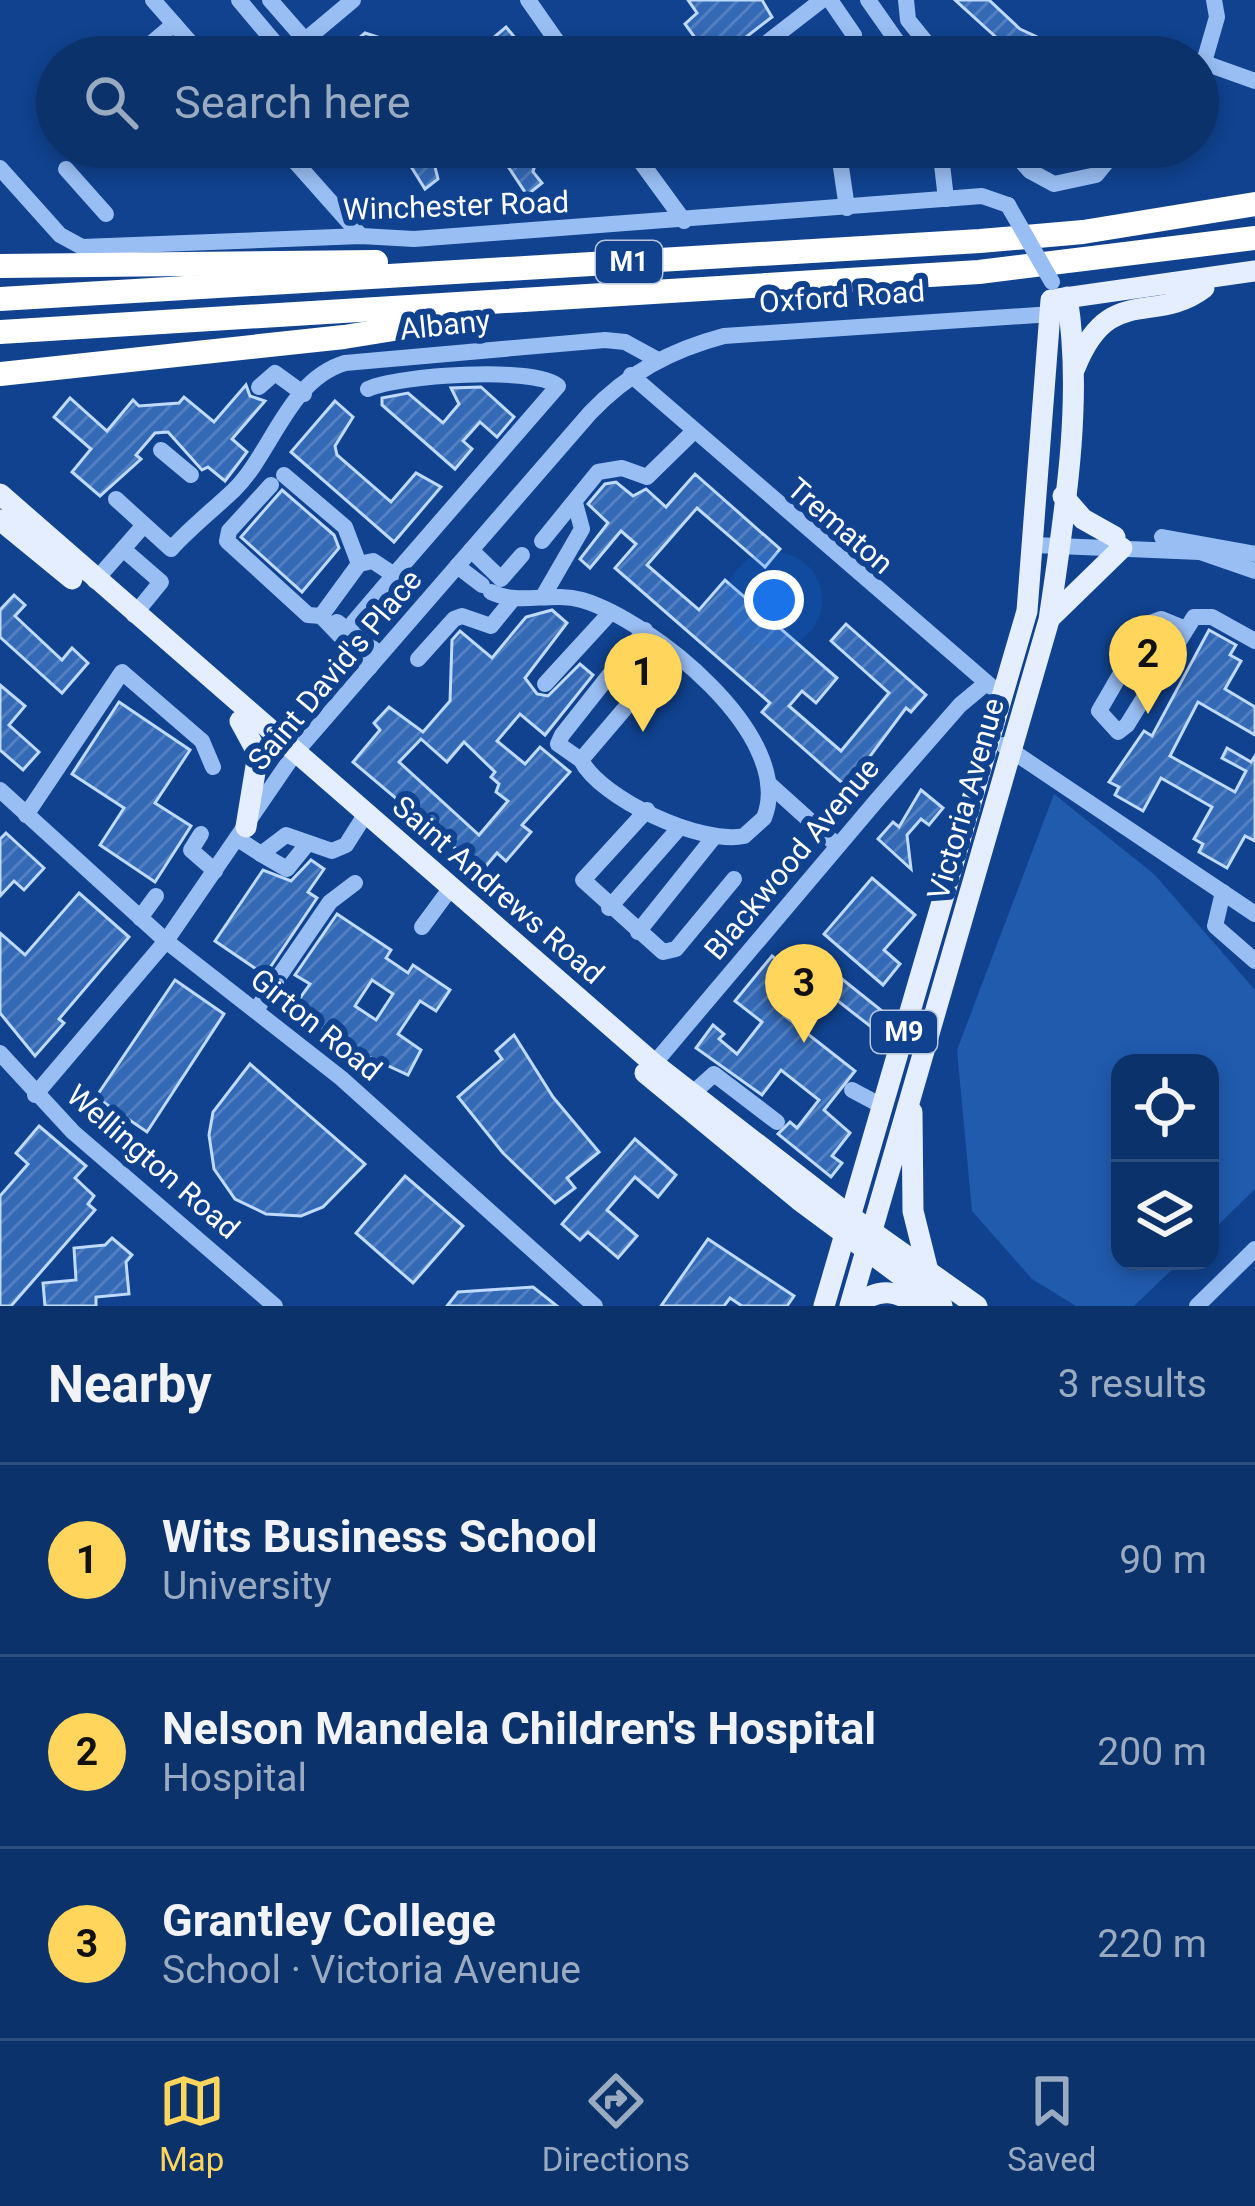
<!DOCTYPE html>
<meta charset="utf-8">
<style>
body{margin:0;font-family:Roboto,sans-serif;background:#1a3e73;color:#f1f3f6}
.controls{position:absolute;right:36px;bottom:36px;display:grid;overflow:hidden;border-radius:24px;box-shadow:0 6px 18px #0003}
.controls button{width:108px;height:108px;display:grid;place-items:center;padding:0;border:0;border-bottom:3px solid #2c4d7e;background:#0c326b;color:#f1f3f6;font:60px sans-serif}
.you{position:absolute;left:774px;top:600px;width:42px;height:42px;margin:-30px;border:9px solid #fff;border-radius:50%;background:#1a73e8;box-shadow:0 0 0 18px #1a73e833}
.badge{display:grid;place-items:center;width:78px;height:78px;border-radius:50%;background:#ffd65b;color:#111;font-size:39px;font-weight:700}
.pin{position:absolute;translate:-50% -99px;filter:drop-shadow(0 3px 6px #0008)}
.pin::after{content:'';position:absolute;top:63px;width:42px;height:36px;background:inherit;clip-path:polygon(0 0,100% 0,50% 100%)}
.list{margin:0;padding:0;list-style:none}
h2{display:flex;justify-content:space-between;align-items:center;height:156px;margin:0;padding:0 48px;font-size:51px}
h2 small{font-size:39px;font-weight:400;color:#9aaac1}
.list li{display:grid;grid-template-columns:78px 1fr auto;gap:36px;align-items:center;box-sizing:border-box;height:192px;padding:0 48px;border-top:3px solid #2c4d7e}
.list b{display:block;font-size:45px;white-space:nowrap}
.list p{margin:0;font-size:39px;white-space:nowrap;color:#9aaac1}
.list em{font-size:39px;font-style:normal;color:#9aaac1}
.icon{flex:none;width:66px;height:66px;fill:none;stroke:currentColor;stroke-width:2;stroke-linecap:round;stroke-linejoin:round}
.map{position:relative;flex:none;width:1255px;height:1306px;overflow:hidden}
.search{position:absolute;background:#0c326b;box-shadow:0 6px 18px #0003;left:36px;right:36px;top:36px;height:132px;display:flex;align-items:center;gap:30px;box-sizing:border-box;padding:0 42px;border-radius:66px;color:#9aaac1;font-size:45px}
.sheet{height:732px;background:#0c326b}
nav{display:flex;justify-content:space-around;align-items:center;box-sizing:border-box;height:168px;border-top:3px solid #2c4d7e;background:#0c326b;font-size:33px;color:#9aaac1}
nav a{display:grid;justify-items:center;gap:6px}
nav .on{color:#ffd65b}
.map>svg:first-child{display:block}
.grass{fill:#215bae}
.building{fill:url(#building-hatch);stroke:#c0dafd;stroke-width:3;fill-rule:evenodd}
.lines{fill:none;stroke-linecap:round;stroke-linejoin:round}
.minor{stroke:#99bef3;stroke-width:16}
.major{stroke:#e5eeff;stroke-width:21}
.highway{stroke:#fff;stroke-width:24}
.minor-bridge{stroke:#99bef3;stroke-width:16}
.labels{text-anchor:middle;stroke-width:12;stroke-linejoin:round;paint-order:stroke}
.shield{fill:#10428f;stroke:#b7c6dd;stroke-width:3}
.shield-label{font-size:27px;font-weight:bold;fill:#fff}
.street-label{font-size:30px;fill:#fff;stroke:#10428f}
</style>
<div class="map">
<svg width="1255" height="1306" viewBox="0 0 1255 1306">
<defs>
<pattern id="building-hatch" width="6" height="6" patternUnits="userSpaceOnUse" patternTransform="scale(3)"><rect width="6" height="6" fill="#3469b6"/><path d="M-1 1l2-2M0 6l6-6M5 7l2-2" fill="none" stroke="#5280c1"/></pattern>
</defs>
<rect width="100%" height="100%" fill="#10428f"/>
<path class="grass" d="M1054,794L1154,874L1255,990V1189L1210,1233V1063H1120V1261H1181L1134,1306H1076L1032,1279L972,1211L957,1050Z"/>
<g class="building">
<path d="M688,0H762L772,17L746,37L760,57H709L685,24L697,13Z"/>
<path d="M955,0H989L1020,29L1081,57H1028L1008,48Z"/>
<path d="M506,27L531,57H496L486,44Z"/>
<path d="M365,33L384,39L399,57H354L347,48Z"/>
<path d="M409,147H441L432,155L438,179L425,189L402,152Z"/>
<path d="M495,147H529L537,157L533,172L542,183L527,195Z"/>
<path d="M246,385L250,396L265,401L232,439L247,452L225,481L208,467L202,470L168,432L155,433L136,455L141,459L100,496L72,472L91,449L54,417L70,398L107,431L133,400L139,406L179,403L184,397L214,422Z"/>
<path d="M481,387L514,417L497,437L480,422L463,441L472,449L455,469L382,405V398L408,393L443,423L459,404L451,388Z"/>
<path d="M335,401L353,417L335,446L337,455L391,502L416,473L441,487L394,542L291,452Z"/>
<path d="M695,474L780,549L765,567L697,508L647,565L699,610L725,580L837,678L816,703L802,691L789,706L841,751L889,693L831,641L846,624L926,695L911,712L906,708L847,787L762,712L770,703L615,568L636,544L621,531L590,568L580,559L608,523L588,504L605,484L616,482L633,496L646,489L666,507Z"/>
<path d="M282,490L334,535L339,548L302,592L241,537Z"/>
<path d="M14,595L25,605L15,616L62,660L72,648L88,663L62,693L0,637V610Z"/>
<path d="M552,610L567,623L525,678L537,694L548,696L580,664L593,675L545,735L520,714L497,741L525,764L540,747L570,772L522,825L531,832L506,861L497,853L482,871L353,762L380,730L374,723L389,707L423,732L450,701L452,640L460,631L492,658L526,617ZM421,739L447,762L464,742L495,772L491,777L499,784L496,792L508,801L479,835L399,762Z"/>
<path d="M1209,630L1236,645L1230,655L1241,661L1225,689L1255,707V735L1198,702L1170,756L1235,792L1246,771L1222,758L1227,748L1251,762L1255,756V841L1245,836L1227,868L1199,852L1203,844L1194,839L1212,807L1161,778L1143,811L1115,795L1119,787L1109,782L1144,731L1152,736Z"/>
<path d="M0,685L25,706L9,725L39,752L23,770L0,750Z"/>
<path d="M119,702L190,750L155,803L191,826L155,882L100,845L124,808L72,774Z"/>
<path d="M921,790L943,808L929,825L921,819L907,835L911,869L878,839L893,822L899,827Z"/>
<path d="M6,833L44,868L24,890L14,881L0,896V839Z"/>
<path d="M311,860L324,869L308,892L317,898L265,975L215,941L263,870L291,881Z"/>
<path d="M872,878L915,915L884,950L900,964L883,985L824,934Z"/>
<path d="M79,893L129,937L59,1019L64,1023L35,1056L0,1013V933L25,955Z"/>
<path d="M337,914L391,950L386,958L408,973L413,965L450,990L436,1011L420,1001L398,1034L421,1050L408,1075L339,1043L312,1020L316,1014L298,1001L310,984L295,975ZM372,980L393,994L376,1020L355,1006Z"/>
<path d="M772,956L813,988L785,1016L855,1071L824,1110L850,1133L832,1156L842,1163L831,1177L778,1134L790,1122L797,1128L819,1100L781,1070L762,1095L696,1048L713,1025L724,1034L719,1039L737,1054L762,1022L735,1001Z"/>
<path d="M832,971L882,1011L870,1026L820,987Z"/>
<path d="M175,980L224,1014L147,1132L96,1097Z"/>
<path d="M514,1035L553,1097L599,1152L567,1178L575,1188L555,1203L503,1153L458,1097L502,1059L496,1051Z"/>
<path d="M250,1064L365,1164L323,1207L301,1216L266,1214L235,1199L214,1169L209,1135L213,1112Z"/>
<path d="M39,1126L86,1166L75,1178L94,1196L88,1204L95,1210L11,1306H0V1196L28,1164L16,1153Z"/>
<path d="M635,1139L676,1175L658,1197L635,1177L607,1210L637,1236L618,1258L588,1232L580,1240L562,1224Z"/>
<path d="M405,1176L463,1226L413,1283L356,1233Z"/>
<path d="M112,1238L132,1255L126,1262L129,1294L96,1297V1306H45L43,1283L76,1280L74,1248L105,1245Z"/>
<path d="M708,1239L794,1296L787,1306H742L730,1298L724,1306H661Z"/>
<path d="M533,1287L557,1306H447L458,1292Z"/>
</g>
<g class="lines">
<g class="minor">
<path d="M153,0L203,57"/>
<path d="M239,0L286,56"/>
<path d="M270,0L305,40"/>
<path d="M528,0L568,57"/>
<path d="M830,0L854,35"/>
<path d="M868,0L908,57"/>
<path d="M906,0L908,20L938,57"/>
<path d="M135,57L174,24"/>
<path d="M285,57L353,0"/>
<path d="M776,57L769,41L822,0"/>
<path d="M1174,57H1178"/>
<path d="M1199,61L1255,81"/>
<path d="M1204,62L1217,17L1214,0"/>
<path d="M48,108L57,118"/>
<path d="M282,147L361,236"/>
<path d="M630,147L684,221"/>
<path d="M838,147L847,208"/>
<path d="M940,147L946,199"/>
<path d="M1009,147L1030,171L1054,184L1096,175L1119,147"/>
<path d="M0,168L60,235L82,247L361,236L414,239L982,196L1008,205"/>
<path d="M66,169L106,214"/>
<path d="M631,375L993,688"/>
<path d="M259,387L275,373L304,394"/>
<path d="M368,389C398,375 533,366 558,386L394,575"/>
<path d="M161,450L191,475"/>
<path d="M284,475L345,527L359,564L321,616L370,667"/>
<path d="M271,485L229,531L227,541L308,615L321,616"/>
<path d="M116,499L171,549C191,527 213,510 234,490C272,453 288,380 345,363L605,340L625,342L658,360"/>
<path d="M1162,537L1255,554"/>
<path d="M542,541L598,472L622,468L647,477L692,433"/>
<path d="M1034,545L1200,552L1255,571"/>
<path d="M123,549L161,582L134,615"/>
<path d="M471,550L501,579L522,555"/>
<path d="M457,566L482,585"/>
<path d="M95,581L144,525"/>
<path d="M491,592C520,606 550,591 582,600C650,620 797,736 764,818L744,836C701,845 601,799 581,760L673,652"/>
<path d="M545,593L582,529L575,503"/>
<path d="M337,622L380,654"/>
<path d="M353,623L394,575L373,561L359,564"/>
<path d="M1183,628L1161,619L1150,623L1099,711L1118,732L1127,725L1194,617H1212L1255,641"/>
<path d="M418,659L454,619L462,616L491,626L513,599"/>
<path d="M545,684L611,612"/>
<path d="M1003,745L1255,914"/>
<path d="M581,760L558,744L562,735L645,630"/>
<path d="M768,783L838,846"/>
<path d="M0,790L166,941L341,1078L595,1306"/>
<path d="M647,810L583,880L663,952L676,949L734,879"/>
<path d="M26,815L122,672L202,741L213,767"/>
<path d="M201,834L191,850L215,871"/>
<path d="M238,839L261,854L286,835L332,851L346,845L365,815"/>
<path d="M261,854L287,869L308,843"/>
<path d="M1223,892L1215,926L1255,961"/>
<path d="M609,908L680,827"/>
<path d="M140,918L156,896"/>
<path d="M422,927L450,889"/>
<path d="M638,932L714,837"/>
<path d="M256,1010L330,902L355,883"/>
<path d="M0,1053L73,1132L275,1306"/>
<path d="M647,1072L877,800L960,705L984,685"/>
<path d="M852,1090L882,1106"/>
<path d="M693,1093L714,1074L777,1122"/>
<path d="M35,1095L166,941L295,753L590,413C628,373 671,350 724,336L1052,314"/>
<path d="M1197,1306L1255,1249"/>
</g>
<g class="major">
<path d="M1075,368C1109,282 1154,326 1204,288"/>
<path d="M0,494L653,1063L850,1216L977,1306"/>
<path d="M1063,496L1083,519L1115,537"/>
<path d="M0,520L72,579"/>
<path d="M1050,618L1122,548"/>
<path d="M240,721L258,754L246,827"/>
<path d="M645,1073L799,1200L942,1306"/>
<path d="M912,1112L913,1211L928,1271"/>
<path d="M824,1306L1027,611L1051,300L1255,271"/>
<path d="M850,1306L1049,620C1064,517 1084,400 1067,297"/>
<path d="M856,1306C880,1285 897,1292 923,1306"/>
</g>
<g class="highway">
<path d="M0,266L376,262"/>
<path d="M0,299L980,241L1083,232L1255,204"/>
<path d="M0,332L979,272L1255,238"/>
<path d="M0,374L344,337L468,317"/>
</g>
<path class="minor-bridge" d="M1008,205L1052,282"/>
</g>
<g class="labels">
<g class="shield">
<rect x="596" y="241" width="66" height="42" rx="9"/>
<rect x="871" y="1011" width="66" height="42" rx="9"/>
</g>
<g class="shield-label">
<text x="629" y="271">M1</text>
<text x="904" y="1041">M9</text>
</g>
<g class="street-label">
<text transform="translate(456 206) rotate(-2)" y="10">Winchester Road</text>
<text transform="translate(842 297) rotate(-4)" y="10">Oxford Road</text>
<text transform="translate(445 325) rotate(-6)" y="10">Albany</text>
<text transform="translate(840 526) rotate(41)" y="10">Trematon</text>
<text transform="translate(335 670) rotate(-50)" y="10">Saint David's Place</text>
<text transform="translate(966 799) rotate(-74)" y="10">Victoria Avenue</text>
<text transform="translate(792 859) rotate(-50)" y="10">Blackwood Avenue</text>
<text transform="translate(498 890) rotate(41)" y="10">Saint Andrews Road</text>
<text transform="translate(316 1025) rotate(39)" y="10">Girton Road</text>
<text transform="translate(153 1162) rotate(41)" y="10">Wellington Road</text>
</g>
</g>
</svg>
<div class="controls">
<button><svg class="icon" aria-label="locate" viewBox="0 0 24 24"><circle cx="12" cy="12" r="6"/><path d="M12 2v4M12 18v4M2 12h4M18 12h4"/></svg></button>
<button><svg class="icon" aria-label="layers" viewBox="0 0 24 24"><path d="M12 4l9 5-9 5-9-5zM3 14l9 5 9-5"/></svg></button>
</div>
<div class="you"></div>
<div class="pin badge" style="left:643px;top:732px">1</div>
<div class="pin badge" style="left:1148px;top:714px">2</div>
<div class="pin badge" style="left:804px;top:1043px">3</div>
<div class="search"><svg class="icon" aria-label="search" viewBox="0 0 24 24"><circle cx="10" cy="10" r="6"/><path d="M15 15l6 6"/></svg>Search here</div>
</div>
<section class="sheet">
<h2>Nearby<small>3 results</small></h2>
<ul class="list">
<li><span class="badge">1</span><div><b>Wits Business School</b><p>University</p></div><em>90 m</em></li>
<li><span class="badge">2</span><div><b>Nelson Mandela Children's Hospital</b><p>Hospital</p></div><em>200 m</em></li>
<li><span class="badge">3</span><div><b>Grantley College</b><p>School · Victoria Avenue</p></div><em>220 m</em></li>
</ul>
</section>
<nav>
<a class="on"><svg class="icon" aria-label="map" viewBox="0 0 24 24"><path d="M3 6l6-2 6 2 6-2v14l-6 2-6-2-6 2zM9 4v14M15 6v14"/></svg>Map</a>
<a><svg class="icon" aria-label="directions" viewBox="0 0 24 24"><path d="M12 3l9 9-9 9-9-9zM9 14v-3h6M13 9l2 2-2 2"/></svg>Directions</a>
<a><svg class="icon" aria-label="saved" viewBox="0 0 24 24"><path d="M7 4h10v16l-5-4-5 4z"/></svg>Saved</a>
</nav>
